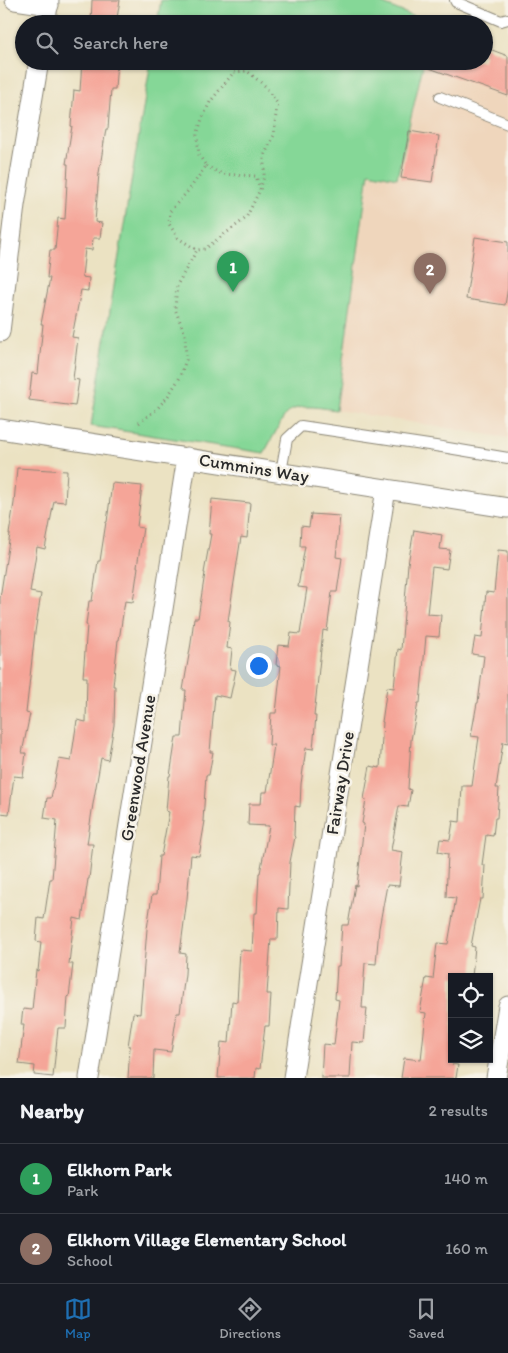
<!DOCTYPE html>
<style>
body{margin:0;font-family:Itim,sans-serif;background:#242831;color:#f1f3f6}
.controls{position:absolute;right:15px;bottom:15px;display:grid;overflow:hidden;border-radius:0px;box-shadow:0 1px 4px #0004}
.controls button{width:45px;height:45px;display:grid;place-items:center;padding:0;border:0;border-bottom:1px solid #363941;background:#171b24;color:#f1f3f6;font:25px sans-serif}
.you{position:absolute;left:258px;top:665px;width:18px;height:18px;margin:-12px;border:4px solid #fff;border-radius:50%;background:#1a73e8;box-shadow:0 0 0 8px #1a73e833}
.badge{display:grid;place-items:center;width:32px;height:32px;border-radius:50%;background:#1f6fb2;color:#fff;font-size:16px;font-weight:700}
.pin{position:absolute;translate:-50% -41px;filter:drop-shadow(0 1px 2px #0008)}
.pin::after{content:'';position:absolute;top:26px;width:18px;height:15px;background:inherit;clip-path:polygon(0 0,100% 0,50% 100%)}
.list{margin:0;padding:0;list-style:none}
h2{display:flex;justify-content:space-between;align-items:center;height:65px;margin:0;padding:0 20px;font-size:21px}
h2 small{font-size:16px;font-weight:400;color:#9ea1a6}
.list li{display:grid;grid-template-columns:32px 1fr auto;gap:15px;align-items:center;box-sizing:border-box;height:70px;padding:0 20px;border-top:1px solid #363941}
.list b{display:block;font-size:19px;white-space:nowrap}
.list p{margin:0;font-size:16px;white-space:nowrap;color:#9ea1a6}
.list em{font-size:16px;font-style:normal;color:#9ea1a6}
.icon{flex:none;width:28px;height:28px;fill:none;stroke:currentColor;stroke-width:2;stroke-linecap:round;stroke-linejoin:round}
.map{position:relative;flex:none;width:508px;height:1078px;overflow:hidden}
.search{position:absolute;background:#171b24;box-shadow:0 1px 4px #0004;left:15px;right:15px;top:15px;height:55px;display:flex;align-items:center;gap:12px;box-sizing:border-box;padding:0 18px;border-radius:28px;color:#9ea1a6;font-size:19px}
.sheet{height:205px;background:#171b24}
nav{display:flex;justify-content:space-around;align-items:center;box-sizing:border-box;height:70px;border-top:1px solid #363941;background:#171b24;font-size:14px;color:#9ea1a6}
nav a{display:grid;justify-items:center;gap:2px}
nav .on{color:#1f6fb2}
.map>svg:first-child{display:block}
.built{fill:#efd6bc}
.green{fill:#85d797;stroke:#588161}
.building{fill:#f5a598}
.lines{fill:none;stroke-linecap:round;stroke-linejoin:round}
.service-casing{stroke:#8b8676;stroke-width:12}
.minor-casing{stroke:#8b8676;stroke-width:21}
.path{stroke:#8b8676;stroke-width:3;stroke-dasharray:1 4;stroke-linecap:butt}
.service{stroke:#fff;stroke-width:10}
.minor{stroke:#fff;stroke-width:19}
.labels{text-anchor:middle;stroke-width:5;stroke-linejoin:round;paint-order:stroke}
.street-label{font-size:18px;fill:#2b2b2b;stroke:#f7f3e8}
</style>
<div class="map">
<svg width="508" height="1078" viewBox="0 0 508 1078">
<rect width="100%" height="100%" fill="#f7f3e8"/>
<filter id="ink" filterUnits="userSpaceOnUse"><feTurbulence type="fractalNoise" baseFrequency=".02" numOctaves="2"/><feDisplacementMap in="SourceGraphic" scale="10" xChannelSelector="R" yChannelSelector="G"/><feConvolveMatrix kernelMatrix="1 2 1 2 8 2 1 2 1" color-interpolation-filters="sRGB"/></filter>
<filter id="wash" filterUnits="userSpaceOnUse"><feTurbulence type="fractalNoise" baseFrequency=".0096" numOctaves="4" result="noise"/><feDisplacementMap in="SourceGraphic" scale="20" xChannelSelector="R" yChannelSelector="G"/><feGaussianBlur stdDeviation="1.12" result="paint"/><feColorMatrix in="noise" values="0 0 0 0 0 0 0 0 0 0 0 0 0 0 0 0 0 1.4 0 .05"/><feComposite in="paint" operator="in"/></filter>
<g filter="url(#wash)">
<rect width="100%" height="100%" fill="#ebe2c2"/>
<path class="built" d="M508,57V438L336,410L370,174L400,178L416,92L427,61H484Z"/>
<g class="green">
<path d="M161,0H374L431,24H157Z"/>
<path d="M151,61H424L397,178L369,172L336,410C320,408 297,402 285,415L264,453L91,426Z"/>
</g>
<g id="blocks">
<g class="building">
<path d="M92,0H120L116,24H91Z"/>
<path d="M484,47L508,56V96L415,63L416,61H484Z"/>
<path d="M82,61H117L115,89H111L108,129H106L99,173L95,222L102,223L100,238H93L92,250L85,249L82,277L89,278L88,291L81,290L72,337L78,338L73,379L79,380L75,406L29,400L32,373L38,374L43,324H41L50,278H47L50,250H55L58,218L65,219L68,164H66L72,126H71L74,90L80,91Z"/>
<path d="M409,131L439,136L432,182L401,178Z"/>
<path d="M475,237L508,242V287L505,305L466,299Z"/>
<path d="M17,468L67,471L65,502L54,501L45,549L37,547L30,592L41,594L35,632L26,713L30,714L22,753H26L23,777L14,776L9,814L0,813V598L10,534H9L14,503Z"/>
<path d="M112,483L142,486L137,527L143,528L137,567H138L133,602L125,601L119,640H118L113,686H115L114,725L108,760L101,758L93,804L87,844H93L89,879H88L82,920L74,918L69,964H73L69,997L68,996L66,1028H58L53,1077L34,1075L35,1066L19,1064L24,1025H21L23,1009L32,1010L36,970L38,971L41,942L36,941L38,918L44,919L50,879H52L57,820L44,818L47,798H51L59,759L71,761L77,720L86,722L87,677H83L87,625H86L89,601H92L98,561H100L106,522H107Z"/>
<path d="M212,499L250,503L247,538L241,537L228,621L230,622L227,648L232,649L230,669L236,670L230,698L215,695L210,752H213L209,775H206L203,821H205L199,856L191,855L187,899L180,953L186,954L185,974L180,1013H177L171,1052L154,1050L153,1078H128L130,1046H128L133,1013L140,1014L147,929L152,895H156L159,856H161L169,812L166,811L169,776H170L176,737H182L186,690H183L191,643L194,618H198L205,573H204L211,534H209Z"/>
<path d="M311,514L340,516L336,557L342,558L337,592H332L327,631L323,630L314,716H316L313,749L306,748L301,784L300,807L295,806L294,836L295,837L290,862L288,909L279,908L278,939H271L267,994H271L269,1026H265L260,1069L256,1068L255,1078H218L221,1042L229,1043L232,1001L237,1002L240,950L252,951L254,913H257L259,873H260L269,826L248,825L249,804H261L262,792H267L274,745H269L271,713H276L281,666L276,665L278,645L289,646L291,633L300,634L307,588L298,587L305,546H300L301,526L309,527Z"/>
<path d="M414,530L442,535L440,549L450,550L447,569L432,567L427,614L441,615L439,637L426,636L420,703H418L411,740L408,789L411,790L408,807L399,806L391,850L403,852L399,886L387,885L379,928L376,964L365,963L362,1008H367L364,1043L352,1042L350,1078H321L323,1044L334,1045L339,1000L335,999L337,966H339L342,925H348L355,885L357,886L364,824L362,823L366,800L364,799L370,766L380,768L383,722H382L387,687L394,688L398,649L401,650L408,564Z"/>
<path d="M498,550L508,551V743L503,742L496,788H499L497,818H495L493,836L486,835L482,865H485L483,899H480L471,946L475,947L472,977H452V1064L458,1065L456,1078H401L404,1058L421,1060L426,1013L420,1012L426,978L433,979L437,943L448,944L456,898L446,897L448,854L438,852L440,839L450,840L453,821L460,822L462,786H472L479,737L471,736L477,703H478L484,656L472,654L475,637L482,638L486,592L494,593Z"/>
</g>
</g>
</g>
<g filter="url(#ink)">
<use href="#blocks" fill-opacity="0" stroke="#8b8676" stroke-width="1"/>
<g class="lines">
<g class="service-casing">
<g id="service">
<path d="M455,0L456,2L501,21L508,19"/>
<path d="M440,97L508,124"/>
<path d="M281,472L287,439L301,426L442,447L508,458"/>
</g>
</g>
<g class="minor-casing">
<g id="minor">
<path d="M15,0L49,5"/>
<path d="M45,24L49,0"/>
<path d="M0,332L15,205L39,61"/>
<path d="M0,429L508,508"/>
<path d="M89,1078L187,457"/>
<path d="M293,1078L386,489"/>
<path d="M496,1078L508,1006"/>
</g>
</g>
<g class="path">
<path d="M206,166L222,174L256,176L260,189"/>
<path d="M139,423L157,409L168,396L179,379L186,360L185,334L175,309L177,285L197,250L178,238L169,224L170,211L189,190L206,166L199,155L197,135L202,119L210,102L234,72L247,71L265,86L277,103L274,135L264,156V176L260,190L246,218L205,249L197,250"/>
</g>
<use href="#service" class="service"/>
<use href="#minor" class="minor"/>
</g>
</g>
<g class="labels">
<g class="street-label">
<text transform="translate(254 468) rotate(9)" y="6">Cummins Way</text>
<text transform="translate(138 768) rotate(-81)" y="6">Greenwood Avenue</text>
<text transform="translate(340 783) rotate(-81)" y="6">Fairway Drive</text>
</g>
</g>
</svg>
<div class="controls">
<button><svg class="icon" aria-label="locate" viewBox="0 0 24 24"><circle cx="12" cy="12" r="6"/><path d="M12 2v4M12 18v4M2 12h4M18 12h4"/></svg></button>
<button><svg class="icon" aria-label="layers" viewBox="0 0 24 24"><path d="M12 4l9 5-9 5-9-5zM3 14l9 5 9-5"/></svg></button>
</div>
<div class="you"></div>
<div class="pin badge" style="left:233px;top:292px;background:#2e9e5b">1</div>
<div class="pin badge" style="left:430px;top:294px;background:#8d6e63">2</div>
<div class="search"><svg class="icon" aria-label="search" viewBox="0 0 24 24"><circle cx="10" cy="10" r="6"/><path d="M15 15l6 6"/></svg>Search here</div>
</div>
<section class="sheet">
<h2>Nearby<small>2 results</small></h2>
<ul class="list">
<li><span class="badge" style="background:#2e9e5b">1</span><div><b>Elkhorn Park</b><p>Park</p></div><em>140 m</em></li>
<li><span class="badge" style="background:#8d6e63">2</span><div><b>Elkhorn Village Elementary School</b><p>School</p></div><em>160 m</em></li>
</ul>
</section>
<nav>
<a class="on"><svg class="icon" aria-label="map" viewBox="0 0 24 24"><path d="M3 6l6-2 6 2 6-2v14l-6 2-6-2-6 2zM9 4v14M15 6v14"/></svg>Map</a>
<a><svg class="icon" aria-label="directions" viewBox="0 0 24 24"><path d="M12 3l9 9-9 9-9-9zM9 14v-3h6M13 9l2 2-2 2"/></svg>Directions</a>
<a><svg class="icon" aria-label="saved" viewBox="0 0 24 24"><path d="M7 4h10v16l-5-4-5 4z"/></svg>Saved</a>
</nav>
